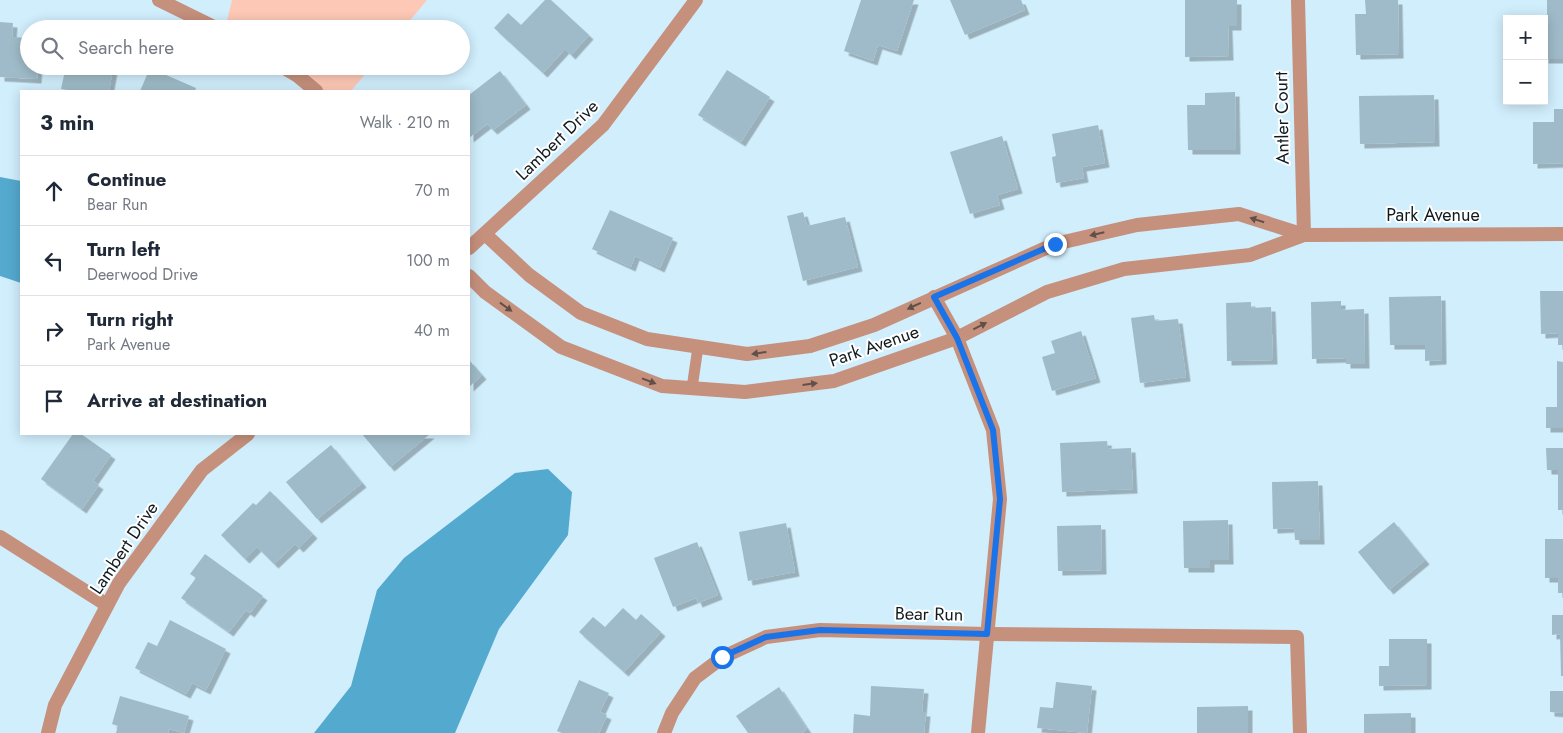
<!DOCTYPE html>
<meta charset="utf-8">
<style>
body{margin:0;font-family:Jost,sans-serif;background:#f2f2f3;color:#1f2937}
.controls{position:absolute;right:15px;top:15px;display:grid;overflow:hidden;border-radius:0px;box-shadow:0 2px 12px #0003}
.controls button{width:45px;height:45px;display:grid;place-items:center;padding:0;border:0;border-bottom:1px solid #e0e1e3;background:#fff;color:#1f2937;font:25px sans-serif}
.stop{position:absolute;width:15px;height:15px;margin:-11px;border:4px solid #1a73e8;border-radius:50%;background:#fff}
.stop.end{background:#1a73e8;border-color:#fff;box-shadow:0 1px 5px #0008}
.list{margin:0;padding:0;list-style:none}
h2{display:flex;justify-content:space-between;align-items:center;height:65px;margin:0;padding:0 20px;font-size:21px}
h2 small{font-size:16px;font-weight:400;color:#747a83}
.list li{display:grid;grid-template-columns:32px 1fr auto;gap:15px;align-items:center;box-sizing:border-box;height:70px;padding:0 20px;border-top:1px solid #e0e1e3}
.list b{display:block;font-size:19px;white-space:nowrap}
.list p{margin:0;font-size:16px;white-space:nowrap;color:#747a83}
.list em{font-size:16px;font-style:normal;color:#747a83}
.icon{flex:none;width:28px;height:28px;fill:none;stroke:currentColor;stroke-width:2;stroke-linecap:round;stroke-linejoin:round}
.map{position:relative;flex:none;width:1563px;height:733px;overflow:hidden}
.search{position:absolute;background:#fff;box-shadow:0 2px 12px #0003;left:20px;top:20px;width:450px;height:55px;display:flex;align-items:center;gap:12px;box-sizing:border-box;padding:0 18px;border-radius:28px;color:#747a83;font-size:19px}
.panel{position:absolute;background:#fff;box-shadow:0 2px 12px #0003;left:20px;top:90px;width:450px;height:345px;border-radius:0px}
.map>svg:first-child{display:block}
.green{fill:#fdc9b6}
.water{fill:#54a9ce}
.building{fill:#9fbbc9;filter:url(#shadow)}
.lines{fill:none;stroke-linecap:round;stroke-linejoin:round}
.service{stroke:#c5907c;stroke-width:11}
.minor{stroke:#c5907c;stroke-width:14}
.oneway{fill:#615049}
.route{stroke:#1a73e8;stroke-width:6}
.labels{text-anchor:middle;stroke-width:4;stroke-linejoin:round;paint-order:stroke}
.street-label{font-size:18px;fill:#101b20;stroke:#fff}
</style>
<div class="map">
<svg width="1563" height="733" viewBox="0 0 1563 733">
<defs>
<filter id="shadow"><feDropShadow dx="4.5" dy="4.5" stdDeviation="0" flood-color="#0004"/></filter>
</defs>
<rect width="100%" height="100%" fill="#d1eefd"/>
<g class="green">
<path d="M232,0H427L403,29H225Z"/>
<path d="M281,66H372L351,91H316Z"/>
</g>
<g class="water">
<path d="M0,177L21,181V283L0,276Z"/>
<path d="M548,469L572,492L568,535L499,629L455,733H314L351,686L377,590L404,558L515,473Z"/>
</g>
<g class="building">
<path d="M545,0H551L589,35L571,55L565,49L543,73L494,28L508,13L521,25Z"/>
<path d="M861,0H914L897,51L878,45L873,61L844,51Z"/>
<path d="M950,0H1021L1025,10L965,35Z"/>
<path d="M1185,0H1237V26H1228L1229,56L1185,57Z"/>
<path d="M1365,0H1398L1399,54L1356,55L1355,14H1366Z"/>
<path d="M1547,0H1563V59H1544V31H1547Z"/>
<path d="M0,22L13,23L12,37L29,38V66H38L37,79L0,77Z"/>
<path d="M66,66H98L113,69L109,91H74L61,89Z"/>
<path d="M150,68L196,88L195,91H140Z"/>
<path d="M727,70L770,97L741,142L698,115Z"/>
<path d="M500,71L526,105L493,130L487,124L469,138V95Z"/>
<path d="M1235,92L1236,150H1188L1187,105H1205V93Z"/>
<path d="M1434,95L1435,142L1360,144L1359,96Z"/>
<path d="M1554,109H1563V163L1533,164V122H1554Z"/>
<path d="M1098,125L1105,163L1082,167L1084,178L1056,183L1052,157L1056,156L1052,134Z"/>
<path d="M1002,136L1018,189L997,195L1000,205L970,214L950,152Z"/>
<path d="M610,210L673,238L660,268L635,256L631,267L592,249Z"/>
<path d="M803,212L807,226L845,217L858,267L803,281L787,216Z"/>
<path d="M1540,291H1563V345H1558V333L1541,334Z"/>
<path d="M1441,296L1442,360L1425,361V345H1390L1389,297Z"/>
<path d="M1341,301V310L1364,309L1365,364H1346V358L1312,359L1311,302Z"/>
<path d="M1251,302V308L1271,307L1273,360L1227,361L1226,303Z"/>
<path d="M1154,315L1155,321L1178,319L1186,377L1140,383L1131,318Z"/>
<path d="M1081,331L1096,378L1052,391L1042,357L1055,353L1051,341Z"/>
<path d="M469,360L482,375L469,387Z"/>
<path d="M1557,361L1563,362V428H1546V407H1557Z"/>
<path d="M73,434H81L111,455L93,481L99,485L82,509L41,479Z"/>
<path d="M362,434H430L390,467Z"/>
<path d="M1107,441L1108,449L1131,448L1133,489L1062,492L1060,443Z"/>
<path d="M331,445L362,483L317,519L286,482Z"/>
<path d="M1546,448H1563V510H1558V470H1547Z"/>
<path d="M1318,481L1320,540H1295L1294,528L1273,529L1272,482Z"/>
<path d="M270,491L313,534L299,548L295,544L274,564L257,547L245,559L221,535L253,503L256,505Z"/>
<path d="M1228,520L1229,560H1210V568H1184L1183,521Z"/>
<path d="M1394,522L1425,560L1389,590L1358,552Z"/>
<path d="M786,523L795,572L748,581L739,532Z"/>
<path d="M1101,525L1102,570L1058,571L1057,526Z"/>
<path d="M1545,539H1563V593H1558V578H1545Z"/>
<path d="M697,542L718,595L698,603L696,598L673,607L654,558Z"/>
<path d="M205,554L263,596L250,613L246,610L229,632L181,598L196,578L190,574Z"/>
<path d="M623,608L636,620L641,614L661,632L624,672L579,632L593,617L605,627Z"/>
<path d="M1552,615H1563V676H1561L1560,634L1552,635Z"/>
<path d="M170,620L226,649L206,690L192,683L186,694L135,668L148,642L157,646Z"/>
<path d="M1389,639H1427V685L1379,686V666H1389Z"/>
<path d="M579,680L609,693L600,712L607,715L599,733H562L557,731Z"/>
<path d="M1056,682L1092,686L1087,733L1037,728L1040,707L1053,708Z"/>
<path d="M871,686L924,689L922,712H926L924,733H853L854,714L870,716Z"/>
<path d="M779,687L807,729L802,733H748L736,716Z"/>
<path d="M1550,691H1563V713L1550,712Z"/>
<path d="M120,696L189,716L184,733L169,729L168,733H116L118,726L112,724Z"/>
<path d="M1248,706V733H1197V707Z"/>
<path d="M1411,713V733H1364V714Z"/>
</g>
<g class="lines">
<path class="service" d="M692,388L698,347"/>
<g class="minor">
<path d="M159,0L218,29"/>
<path d="M1298,0L1304,235"/>
<path d="M281,66L298,76L316,91"/>
<path d="M485,234L529,275L581,313L647,339L747,354L810,346L874,325L1055,244L1137,225L1239,214L1304,235L1563,234"/>
<path d="M469,248L603,125L696,0"/>
<path d="M469,276L485,292L561,347L662,386L745,392L834,381L957,338L1047,292L1124,269L1250,255L1304,235"/>
<path d="M934,297L957,338L993,430L1000,499L978,733"/>
<path d="M0,537L107,605"/>
<path d="M48,733L55,705L119,583L202,470L248,434"/>
<path d="M664,733L672,713L695,678L723,657L766,637L820,630L987,634L1297,637L1300,733"/>
</g>
</g>
<defs><path id="oneway-solid" d="M-6-.8H1V-3.2L6.5 0L1 3.2V.8H-6Z" transform="scale(1.25)"/></defs>
<g class="oneway">
<use href="#oneway-solid" transform="translate(1257 220) rotate(-162)"/>
<use href="#oneway-solid" transform="translate(1097 234) rotate(167)"/>
<use href="#oneway-solid" transform="translate(914 306) rotate(155)"/>
<use href="#oneway-solid" transform="translate(506 307) rotate(36)"/>
<use href="#oneway-solid" transform="translate(980 326) rotate(-27)"/>
<use href="#oneway-solid" transform="translate(759 353) rotate(172)"/>
<use href="#oneway-solid" transform="translate(649 381) rotate(21)"/>
<use href="#oneway-solid" transform="translate(810 384) rotate(-7)"/>
</g>
<g class="lines">
<path class="route" d="M722,657L766,637L820,630L987,634L1000,499L993,430L957,338L934,297L1055,244"/>
</g>
<g class="labels">
<g class="street-label">
<text transform="translate(1282 118) rotate(-91)" y="6">Antler Court</text>
<text transform="translate(557 140) rotate(-44)" y="6">Lambert Drive</text>
<text x="1433" y="221">Park Avenue</text>
<text transform="translate(874 346) rotate(-19)" y="6">Park Avenue</text>
<text transform="translate(124 548) rotate(-56)" y="6">Lambert Drive</text>
<text transform="translate(929 614) rotate(1)" y="6">Bear Run</text>
</g>
</g>
</svg>
<div class="controls">
<button>+</button>
<button>−</button>
</div>
<div class="stop" style="left:722px;top:657px"></div>
<div class="stop end" style="left:1055px;top:244px"></div>
<div class="search"><svg class="icon" aria-label="search" viewBox="0 0 24 24"><circle cx="10" cy="10" r="6"/><path d="M15 15l6 6"/></svg>Search here</div>
<section class="panel">
<h2>3 min<small>Walk · 210 m</small></h2>
<ul class="list">
<li><svg class="icon" aria-label="ahead" viewBox="0 0 24 24"><path d="M12 20V5M6 11l6-6 6 6"/></svg><div><b>Continue</b><p>Bear Run</p></div><em>70 m</em></li>
<li><svg class="icon" aria-label="left" viewBox="0 0 24 24"><path d="M17 20v-9H6M10 6l-5 5 5 5"/></svg><div><b>Turn left</b><p>Deerwood Drive</p></div><em>100 m</em></li>
<li><svg class="icon" aria-label="right" viewBox="0 0 24 24"><path d="M7 20v-9h11M14 6l5 5-5 5"/></svg><div><b>Turn right</b><p>Park Avenue</p></div><em>40 m</em></li>
<li><svg class="icon" aria-label="arrive" viewBox="0 0 24 24"><path d="M6 21V4h12l-3 4 3 4H6"/></svg><div><b>Arrive at destination</b></div></li>
</ul>
</section>
</div>
